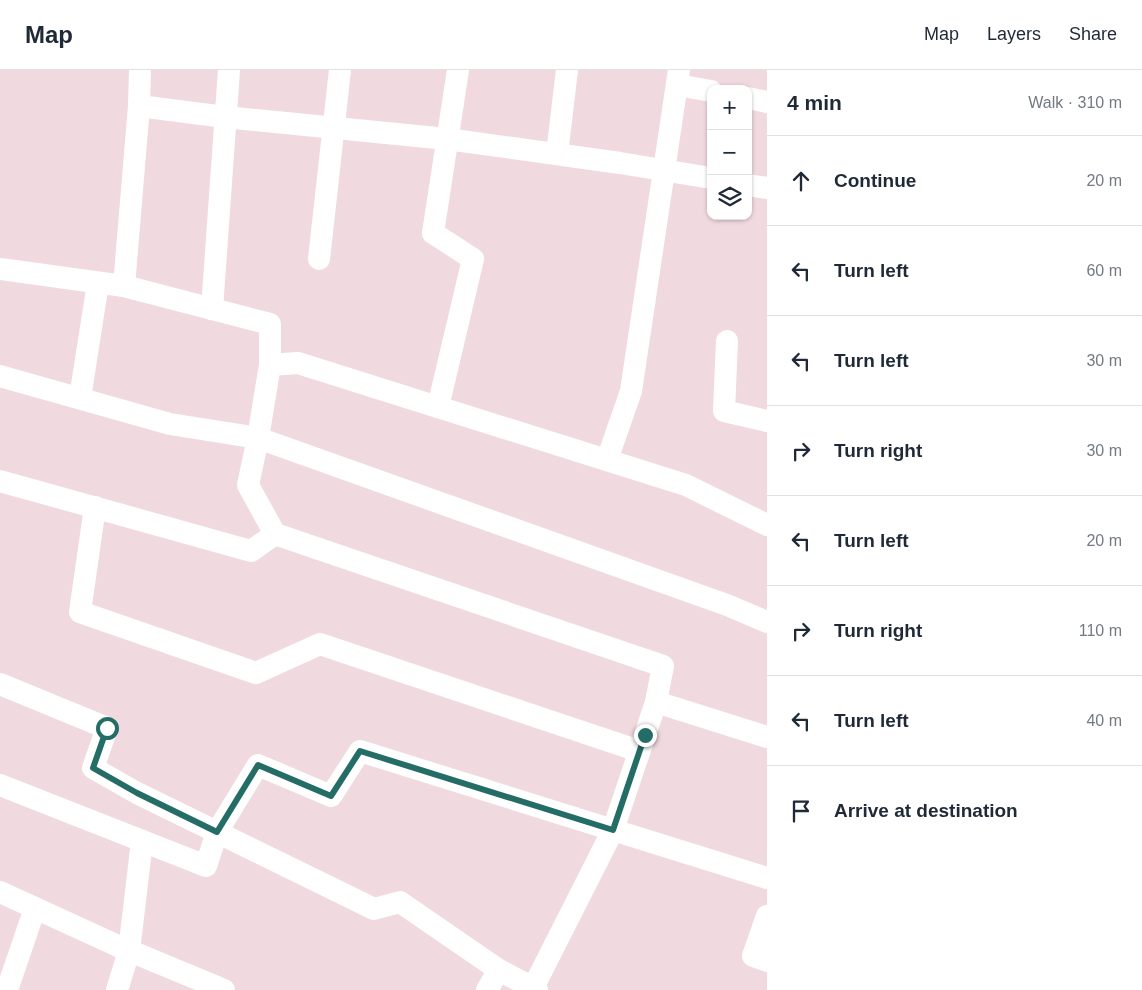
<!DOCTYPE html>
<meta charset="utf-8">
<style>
body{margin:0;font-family:Arial,sans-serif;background:#f6f6f7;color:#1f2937}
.controls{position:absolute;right:15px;top:15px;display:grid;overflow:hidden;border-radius:10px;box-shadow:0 1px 4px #0004}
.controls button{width:45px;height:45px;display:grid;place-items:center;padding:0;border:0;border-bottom:1px solid #e0e1e3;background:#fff;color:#1f2937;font:25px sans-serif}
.stop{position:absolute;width:15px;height:15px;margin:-11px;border:4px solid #246d67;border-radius:50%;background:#fff}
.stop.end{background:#246d67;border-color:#fff;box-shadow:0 1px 5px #0008}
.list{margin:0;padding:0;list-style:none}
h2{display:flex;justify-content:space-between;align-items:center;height:65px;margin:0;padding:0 20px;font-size:21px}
h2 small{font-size:16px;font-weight:400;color:#747a83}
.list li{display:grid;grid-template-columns:32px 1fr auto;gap:15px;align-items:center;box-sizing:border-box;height:90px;padding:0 20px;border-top:1px solid #e0e1e3}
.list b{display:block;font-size:19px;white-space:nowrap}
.list em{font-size:16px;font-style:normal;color:#747a83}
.icon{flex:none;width:28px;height:28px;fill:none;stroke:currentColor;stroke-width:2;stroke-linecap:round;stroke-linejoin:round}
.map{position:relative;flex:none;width:767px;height:920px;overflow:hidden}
header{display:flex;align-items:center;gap:30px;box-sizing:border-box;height:70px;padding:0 25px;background:#fff;border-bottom:1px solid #e0e1e3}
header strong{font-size:24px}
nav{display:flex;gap:28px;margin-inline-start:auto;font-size:18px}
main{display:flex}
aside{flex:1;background:#fff}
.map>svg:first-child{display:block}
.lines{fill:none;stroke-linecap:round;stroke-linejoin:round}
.minor{stroke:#fff;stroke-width:22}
.route{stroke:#246d67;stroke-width:6}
</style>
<header>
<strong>Map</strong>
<nav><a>Map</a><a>Layers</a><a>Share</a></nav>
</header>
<main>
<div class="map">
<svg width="767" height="920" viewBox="0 0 767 920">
<rect width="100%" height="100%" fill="#f1dadf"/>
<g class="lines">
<g class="minor">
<path d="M677,15L711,21"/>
<path d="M748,28L767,32"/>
<path d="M139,36L225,47L447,69L620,93L711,108"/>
<path d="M557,84L567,0"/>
<path d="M748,115L767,118"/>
<path d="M319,189L340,0"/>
<path d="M0,199L124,216L270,254V295"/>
<path d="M124,216L139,36L140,0"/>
<path d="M212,239L229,0"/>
<path d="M727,271L724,341L767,351"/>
<path d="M0,306L170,354L258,368L270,295L298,293L686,415L767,455"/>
<path d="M80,328L98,213"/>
<path d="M438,337L473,189L433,163L458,0"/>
<path d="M607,390L631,321L679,0"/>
<path d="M0,411L251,481L275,464L663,596L656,632L767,667"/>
<path d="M95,437L80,542L256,603L320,574L639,681"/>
<path d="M275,464L248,415L258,368L727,535L767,552"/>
<path d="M0,614L107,658L93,698L137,723L374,839L400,832L499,900L537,920"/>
<path d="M0,715L206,796L217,762L258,695L331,726L360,681L767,808"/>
<path d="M0,822L118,876L224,920"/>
<path d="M767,846L753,886L767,891"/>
<path d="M533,918L613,760L656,632"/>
<path d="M7,920L35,838"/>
<path d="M117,920L129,881L142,771"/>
<path d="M487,920L499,900"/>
</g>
</g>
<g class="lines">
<path class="route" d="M107,658L93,698L137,723L217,762L258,695L331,726L360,681L613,760L645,665"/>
</g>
</svg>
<div class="controls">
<button>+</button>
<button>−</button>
<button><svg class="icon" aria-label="layers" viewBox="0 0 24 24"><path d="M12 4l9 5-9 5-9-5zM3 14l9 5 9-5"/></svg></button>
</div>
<div class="stop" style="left:107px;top:658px"></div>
<div class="stop end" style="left:645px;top:665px"></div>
</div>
<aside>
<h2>4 min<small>Walk · 310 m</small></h2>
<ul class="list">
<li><svg class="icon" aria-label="ahead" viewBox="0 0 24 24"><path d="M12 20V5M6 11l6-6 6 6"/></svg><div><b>Continue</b></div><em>20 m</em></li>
<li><svg class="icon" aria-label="left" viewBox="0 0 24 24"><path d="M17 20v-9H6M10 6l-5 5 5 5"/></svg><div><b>Turn left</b></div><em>60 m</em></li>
<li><svg class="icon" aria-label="left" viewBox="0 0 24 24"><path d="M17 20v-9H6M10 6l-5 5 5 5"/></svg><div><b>Turn left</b></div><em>30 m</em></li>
<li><svg class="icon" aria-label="right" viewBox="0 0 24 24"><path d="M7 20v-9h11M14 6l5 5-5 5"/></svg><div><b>Turn right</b></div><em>30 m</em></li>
<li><svg class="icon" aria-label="left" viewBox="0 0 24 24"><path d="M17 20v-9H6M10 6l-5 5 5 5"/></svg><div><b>Turn left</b></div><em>20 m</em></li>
<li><svg class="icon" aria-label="right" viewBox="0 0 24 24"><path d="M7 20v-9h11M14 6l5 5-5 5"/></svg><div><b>Turn right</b></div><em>110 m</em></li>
<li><svg class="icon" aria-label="left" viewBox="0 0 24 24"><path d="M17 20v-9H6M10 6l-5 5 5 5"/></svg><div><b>Turn left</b></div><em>40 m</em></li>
<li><svg class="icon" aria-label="arrive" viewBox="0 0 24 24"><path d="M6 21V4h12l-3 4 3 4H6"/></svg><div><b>Arrive at destination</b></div></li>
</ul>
</aside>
</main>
